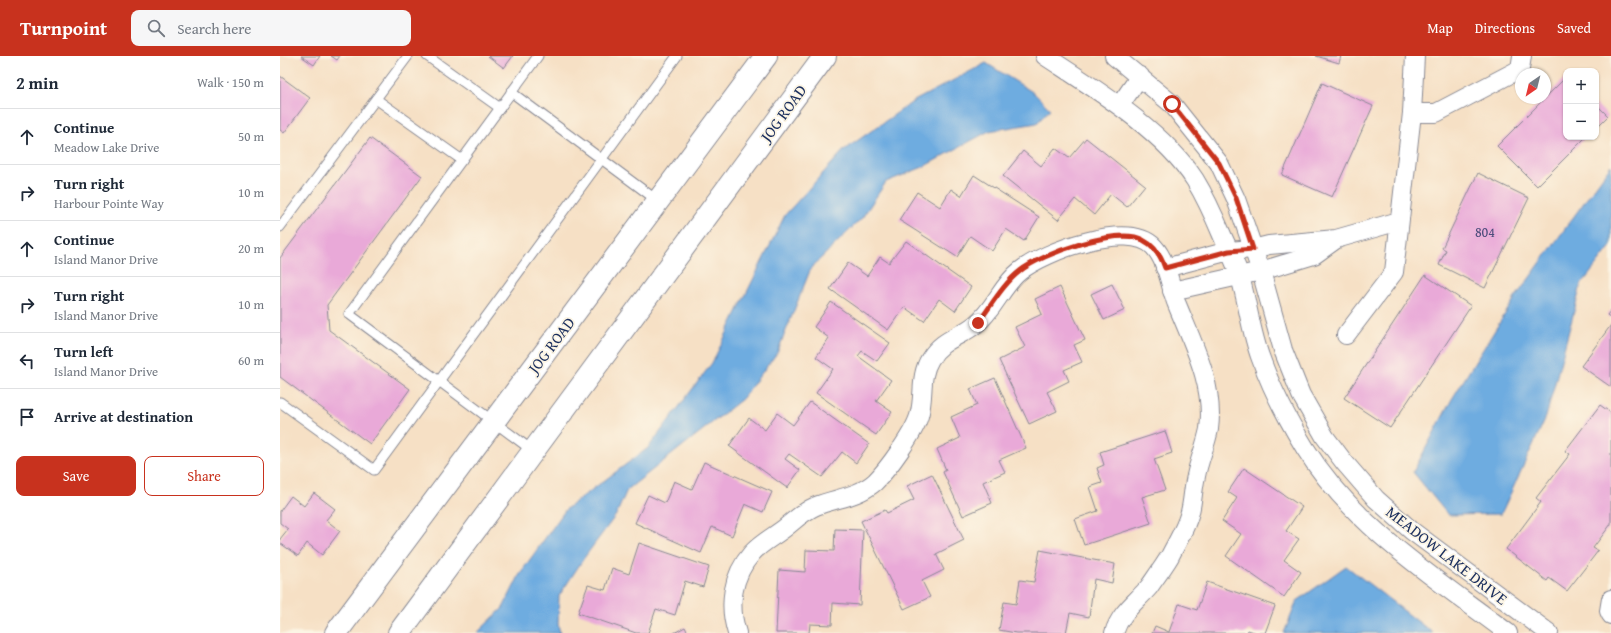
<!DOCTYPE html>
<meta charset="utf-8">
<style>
body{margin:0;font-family:"Gentium Book Plus",serif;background:#f6f6f7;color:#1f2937}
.controls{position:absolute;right:12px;top:12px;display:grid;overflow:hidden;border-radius:8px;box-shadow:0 1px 3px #0004}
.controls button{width:36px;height:36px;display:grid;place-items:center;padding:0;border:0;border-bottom:1px solid #e0e1e3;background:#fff;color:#1f2937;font:20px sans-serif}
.compass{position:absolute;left:1235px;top:12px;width:36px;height:36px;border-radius:50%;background:#fff;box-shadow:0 1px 3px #0004;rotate:215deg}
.stop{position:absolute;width:12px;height:12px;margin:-9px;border:3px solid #c8321e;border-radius:50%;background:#fff}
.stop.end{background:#c8321e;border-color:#fff;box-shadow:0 1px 4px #0008}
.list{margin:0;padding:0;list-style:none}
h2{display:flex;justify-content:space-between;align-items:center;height:52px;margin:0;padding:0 16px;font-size:17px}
h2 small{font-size:13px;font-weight:400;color:#747a83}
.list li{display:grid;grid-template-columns:26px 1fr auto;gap:12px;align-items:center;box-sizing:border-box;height:56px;padding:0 16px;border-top:1px solid #e0e1e3}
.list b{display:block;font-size:15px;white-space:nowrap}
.list p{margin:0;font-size:13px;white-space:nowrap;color:#747a83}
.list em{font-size:13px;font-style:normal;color:#747a83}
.actions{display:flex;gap:8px;padding:12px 16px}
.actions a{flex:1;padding:9px 0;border:1px solid #c8321e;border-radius:8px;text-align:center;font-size:14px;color:#c8321e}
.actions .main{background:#c8321e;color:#fff}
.icon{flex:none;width:22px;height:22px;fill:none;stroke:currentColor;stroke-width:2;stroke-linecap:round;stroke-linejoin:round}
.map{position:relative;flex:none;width:1331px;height:577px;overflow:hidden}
header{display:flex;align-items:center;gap:24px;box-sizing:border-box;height:56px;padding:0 20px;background:#c8321e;color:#fff}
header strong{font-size:19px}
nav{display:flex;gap:22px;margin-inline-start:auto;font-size:14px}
.search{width:280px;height:36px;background:#f6f6f7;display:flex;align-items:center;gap:10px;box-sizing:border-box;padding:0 14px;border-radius:8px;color:#747a83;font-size:15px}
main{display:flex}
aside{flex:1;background:#fff}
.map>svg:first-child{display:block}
.water{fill:#6eace0;stroke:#446e9f}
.building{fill:#e9a9d8}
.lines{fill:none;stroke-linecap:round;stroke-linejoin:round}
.service-casing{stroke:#888892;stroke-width:11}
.minor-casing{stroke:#888892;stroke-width:20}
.secondary-casing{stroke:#888892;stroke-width:24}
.service{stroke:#fff;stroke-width:9}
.minor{stroke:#fff;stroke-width:18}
.secondary{stroke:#fff;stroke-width:22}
.route{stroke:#c8321e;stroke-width:5}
.labels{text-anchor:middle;stroke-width:3.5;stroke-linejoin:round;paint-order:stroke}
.number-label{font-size:14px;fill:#4e4e7c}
.street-label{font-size:16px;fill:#1b2f5e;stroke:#fcf5e5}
</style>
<header>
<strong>Turnpoint</strong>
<div class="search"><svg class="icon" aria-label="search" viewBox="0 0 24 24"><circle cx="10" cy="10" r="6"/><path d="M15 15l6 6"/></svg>Search here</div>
<nav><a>Map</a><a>Directions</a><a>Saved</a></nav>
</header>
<main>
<aside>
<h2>2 min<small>Walk · 150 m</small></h2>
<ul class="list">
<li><svg class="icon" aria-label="ahead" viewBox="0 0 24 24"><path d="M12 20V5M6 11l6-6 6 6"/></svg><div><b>Continue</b><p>Meadow Lake Drive</p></div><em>50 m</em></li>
<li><svg class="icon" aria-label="right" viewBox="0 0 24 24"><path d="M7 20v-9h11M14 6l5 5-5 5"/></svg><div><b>Turn right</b><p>Harbour Pointe Way</p></div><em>10 m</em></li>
<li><svg class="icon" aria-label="ahead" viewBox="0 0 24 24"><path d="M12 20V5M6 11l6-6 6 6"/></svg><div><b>Continue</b><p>Island Manor Drive</p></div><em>20 m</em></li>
<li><svg class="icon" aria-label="right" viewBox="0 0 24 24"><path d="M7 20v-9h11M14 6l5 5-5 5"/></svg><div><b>Turn right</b><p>Island Manor Drive</p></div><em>10 m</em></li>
<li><svg class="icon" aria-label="left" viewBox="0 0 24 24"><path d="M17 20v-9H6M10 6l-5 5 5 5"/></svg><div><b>Turn left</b><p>Island Manor Drive</p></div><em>60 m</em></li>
<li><svg class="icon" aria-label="arrive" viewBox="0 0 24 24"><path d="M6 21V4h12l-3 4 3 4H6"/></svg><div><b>Arrive at destination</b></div></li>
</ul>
<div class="actions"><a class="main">Save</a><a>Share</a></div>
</aside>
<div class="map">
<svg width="1331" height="577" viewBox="0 0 1331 577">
<rect width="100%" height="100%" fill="#fcf5e5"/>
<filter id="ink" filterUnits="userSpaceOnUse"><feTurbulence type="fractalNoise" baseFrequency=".025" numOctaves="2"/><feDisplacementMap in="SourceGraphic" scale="8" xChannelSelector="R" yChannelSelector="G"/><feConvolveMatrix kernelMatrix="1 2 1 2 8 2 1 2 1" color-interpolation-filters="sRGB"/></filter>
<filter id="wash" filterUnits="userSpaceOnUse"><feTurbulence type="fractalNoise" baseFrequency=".012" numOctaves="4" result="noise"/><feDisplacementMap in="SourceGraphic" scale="16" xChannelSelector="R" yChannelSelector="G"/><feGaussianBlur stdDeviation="0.9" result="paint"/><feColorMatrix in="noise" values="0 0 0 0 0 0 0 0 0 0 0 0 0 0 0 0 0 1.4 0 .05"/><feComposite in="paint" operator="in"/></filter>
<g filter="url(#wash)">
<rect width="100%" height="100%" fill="#f6e0c5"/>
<g class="water">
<path d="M706,7L754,37L770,53L757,67L709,75L643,111L606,126L582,162L531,212L497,297L462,343L347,434L336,459L304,502L279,540L278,568L280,577H197L223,552L241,516L286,453L368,392L432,307L505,159L564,94L634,45Z"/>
<path d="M1331,109V190L1301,229L1266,361L1221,458L1168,459L1133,416L1172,343L1235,242Z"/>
<path d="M1066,510L1145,571L1153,577H1004L1017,545Z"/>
</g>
<g id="blocks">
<g class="building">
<path d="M21,0H40L34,9Z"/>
<path d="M51,0H60L57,4Z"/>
<path d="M208,0H233L224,12Z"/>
<path d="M1036,0H1061L1059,7Z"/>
<path d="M0,20L30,42L4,77L0,74Z"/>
<path d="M1286,21V81H1306L1257,130L1217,90Z"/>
<path d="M1042,27L1093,50L1052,141L1002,119Z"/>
<path d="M1316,48L1328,60L1316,72Z"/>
<path d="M90,82L142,120L47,249L49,274L130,333L90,388L0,321V202Z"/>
<path d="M806,82L865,129L847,151L831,138L814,159L795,143L778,164L723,120L743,95L761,110L775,92L789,102Z"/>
<path d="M1198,117L1249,142L1205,232L1159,209L1166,194L1162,192Z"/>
<path d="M694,119L759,161L744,185L726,173L712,195L690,180L677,201L619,164L637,136L660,151L671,133L681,140Z"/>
<path d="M626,185L691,231L675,255L659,243L644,265L624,251L608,274L550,233L568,207L587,220L600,201L609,207Z"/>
<path d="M1145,219L1191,250L1110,372L1064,342Z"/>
<path d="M832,228L845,254L824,264L811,238Z"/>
<path d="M780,231L805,284L794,289L802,306L784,314L789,325L767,336L777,355L749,368L719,304L745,291L735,271L762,258L755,243Z"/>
<path d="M551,246L610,287L597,305L582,295L578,300L611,324L596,345L612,356L596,379L536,337L553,313L536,301L549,282L534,271Z"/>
<path d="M1331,254V262L1327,259Z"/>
<path d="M1331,269V331L1301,310Z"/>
<path d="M715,322L746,392L719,404L725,416L703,426L712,447L683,460L663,416L666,414L657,393L680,382L671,361L697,349L690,333Z"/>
<path d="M530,346L589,388L576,407L562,396L542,421L509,398L505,403L520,414L507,432L449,390L469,362L485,374L497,357L513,369Z"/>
<path d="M1320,349L1331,357V468L1313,492L1318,495L1287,535L1269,522L1267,525L1226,493L1261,446L1256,442L1290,398L1285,395Z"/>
<path d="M885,375L892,397L874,403L885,434L862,441L871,467L804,489L795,463L818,455L810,431L822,427L817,412L824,409L820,396Z"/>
<path d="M424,406L492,436L483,456L465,448L452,480L432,471L421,497L355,467L368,439L385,447L394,425L412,433Z"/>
<path d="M964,412L1022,451L1006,475L1019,483L1004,504L1021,516L1004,541L946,500L961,478L942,465L957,442L948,436Z"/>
<path d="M652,418L684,484L656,498L664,514L642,525L650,541L624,553L581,465L605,454L607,457L634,444L627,430Z"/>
<path d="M34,437L55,453L46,464L60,475L42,499L27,487L18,500L0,487V483L8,473L0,467V455L11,440L24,450Z"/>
<path d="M555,473L583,474L580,549L553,547L552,569L530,568L529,577H496L499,514L525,516L526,494L554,495Z"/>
<path d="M359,487L429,511L423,531L405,525L395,559L376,553L368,577H356L298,557L308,529L325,534L332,512L349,518Z"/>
<path d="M760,494L835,508L832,527L814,523L809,561L790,557L786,577H736L719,574L724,546L736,548L740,524L754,526Z"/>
<path d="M927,526L995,550L985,577H977L968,574L967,577H872L875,570L889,576L899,548L917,554Z"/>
<path d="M405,571L408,577H394Z"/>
</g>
</g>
</g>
<g filter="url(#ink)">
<use href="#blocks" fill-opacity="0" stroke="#888892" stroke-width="1"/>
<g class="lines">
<g class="service-casing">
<g id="service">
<path d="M147,0L220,52"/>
<path d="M231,36L378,145"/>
<path d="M96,43L182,104"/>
<path d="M0,171L128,0"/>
<path d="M0,346L94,414L397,0"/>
<path d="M253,395L69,258L258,0"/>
</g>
</g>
<g class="minor-casing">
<g id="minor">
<path d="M765,0C815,33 882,73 915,124C926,142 934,160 942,179C948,193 956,207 960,221C968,248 971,277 981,303C992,334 1008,364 1025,392C1074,471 1155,522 1228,577"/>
<path d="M834,0L892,48L939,107L956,143L981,215L1003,294L1021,339L1045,381L1064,406L1096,443L1132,475L1269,577"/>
<path d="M840,49L860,20"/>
<path d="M1132,57H1156L1240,13L1242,0"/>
<path d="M885,212L949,195L973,193L989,189L1056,183L1119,165"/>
<path d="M892,235L981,215L1034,199L1055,184"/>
<path d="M1066,279L1114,216L1132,57L1135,0"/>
<path d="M1331,543L1329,555L1331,559"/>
<path d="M457,577C448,549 452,520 472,497C482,486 495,480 506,471C516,463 524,455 536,450C556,442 578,441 595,426C608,413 634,377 639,360C645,340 639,321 650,303C662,283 680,281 696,268C714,254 722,229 740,215C765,195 849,164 874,191C887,205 890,229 896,246C912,286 935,329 929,373C926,389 919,404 916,420C913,432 913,444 910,456C906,472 897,486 890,500C884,510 876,521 869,531C856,546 840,557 834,577"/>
</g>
</g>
<g class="secondary-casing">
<g id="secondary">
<path d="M56,577L486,0"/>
<path d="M119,577L545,0"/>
</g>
</g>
<use href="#service" class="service"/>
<use href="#minor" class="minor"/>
<use href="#secondary" class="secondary"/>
</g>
</g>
<g class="lines" filter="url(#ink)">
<path class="route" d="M698,267C711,250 723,228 740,215C761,198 839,170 863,184C875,190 881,200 885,212L949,195L973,193L956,142L939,107L892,48"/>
</g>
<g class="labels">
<g class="number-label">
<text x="1205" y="181">804</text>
</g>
<g class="street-label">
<text transform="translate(503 57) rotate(-54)" y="6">JOG ROAD</text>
<text transform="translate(271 289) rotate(-53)" y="6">JOG ROAD</text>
<text transform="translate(1167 499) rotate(38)" y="6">MEADOW LAKE DRIVE</text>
</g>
</g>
</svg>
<div class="controls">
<button>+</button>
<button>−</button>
</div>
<svg class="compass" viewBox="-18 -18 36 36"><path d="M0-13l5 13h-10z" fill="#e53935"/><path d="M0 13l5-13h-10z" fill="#747a83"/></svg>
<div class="stop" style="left:892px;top:48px"></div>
<div class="stop end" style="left:698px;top:267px"></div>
</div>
</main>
